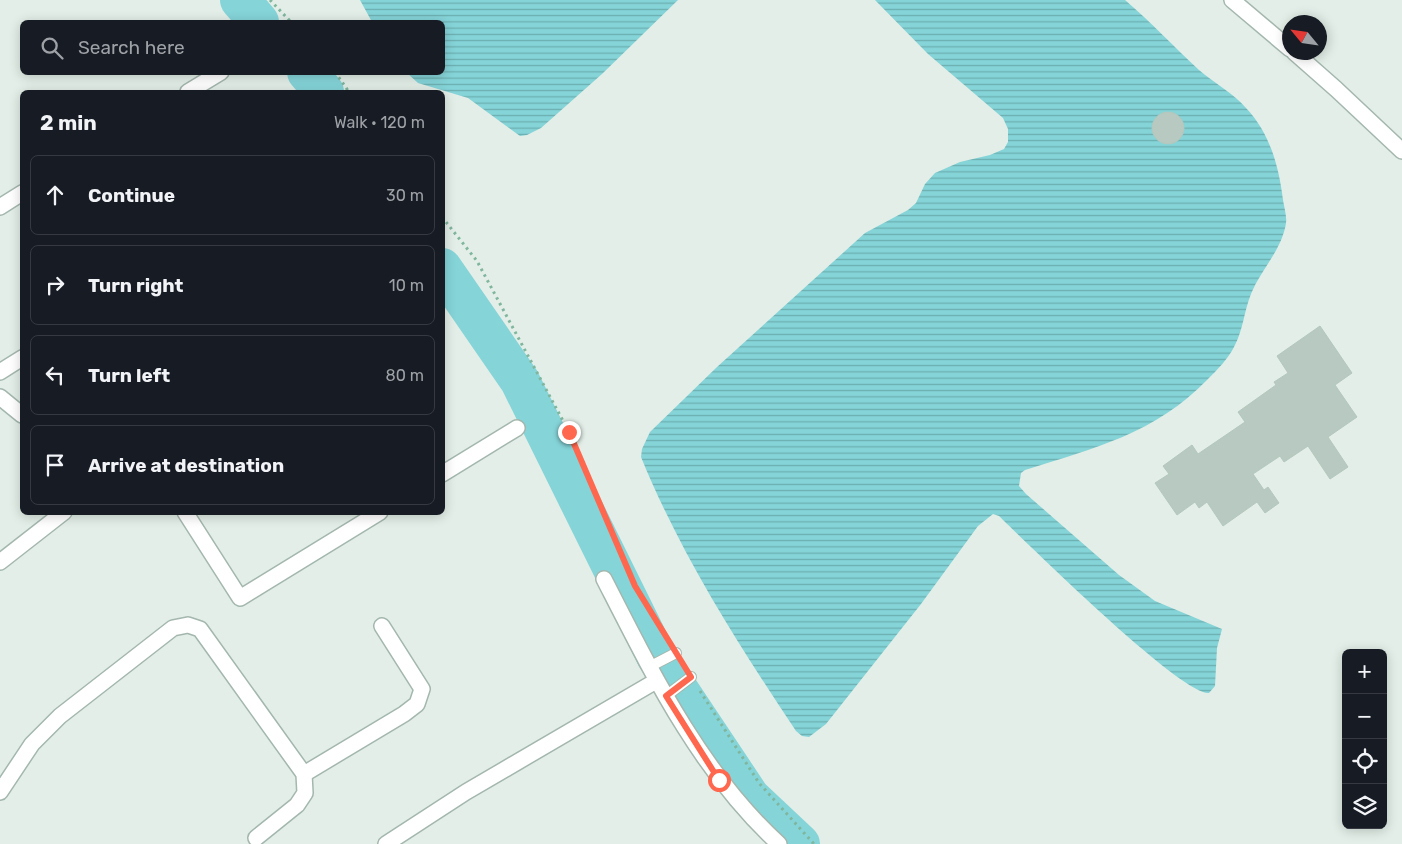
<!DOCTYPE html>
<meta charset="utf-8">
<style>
body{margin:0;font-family:Rubik,sans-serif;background:#20242c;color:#f1f3f6}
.controls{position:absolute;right:15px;bottom:15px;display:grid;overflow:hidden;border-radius:8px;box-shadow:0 2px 12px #0003}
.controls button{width:45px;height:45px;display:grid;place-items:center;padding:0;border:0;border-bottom:1px solid #363941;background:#171b24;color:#f1f3f6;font:25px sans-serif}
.compass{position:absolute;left:1282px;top:15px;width:45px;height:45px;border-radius:50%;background:#171b24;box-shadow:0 2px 12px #0003;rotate:299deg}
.stop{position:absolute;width:15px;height:15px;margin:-11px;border:4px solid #ff674f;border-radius:50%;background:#fff}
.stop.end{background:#ff674f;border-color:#fff;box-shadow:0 1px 5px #0008}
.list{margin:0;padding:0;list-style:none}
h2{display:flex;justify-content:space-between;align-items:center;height:65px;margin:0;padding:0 20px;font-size:21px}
h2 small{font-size:16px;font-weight:400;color:#9ea1a6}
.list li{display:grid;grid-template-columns:32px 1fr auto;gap:15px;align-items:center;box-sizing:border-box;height:80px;margin:0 10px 10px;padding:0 10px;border:1px solid #363941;border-radius:8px}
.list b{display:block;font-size:19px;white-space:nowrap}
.list em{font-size:16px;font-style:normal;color:#9ea1a6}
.icon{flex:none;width:28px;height:28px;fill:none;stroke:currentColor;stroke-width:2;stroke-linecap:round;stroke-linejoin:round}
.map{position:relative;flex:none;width:1402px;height:844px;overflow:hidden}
.search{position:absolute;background:#171b24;box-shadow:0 2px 12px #0003;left:20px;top:20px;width:425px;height:55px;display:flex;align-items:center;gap:12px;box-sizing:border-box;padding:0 18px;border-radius:8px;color:#9ea1a6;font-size:19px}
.panel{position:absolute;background:#171b24;box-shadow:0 2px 12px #0003;left:20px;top:90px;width:425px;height:425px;border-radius:8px}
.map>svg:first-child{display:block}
.water{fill:url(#water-rules)}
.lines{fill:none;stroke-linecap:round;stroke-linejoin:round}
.river{stroke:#85d4d8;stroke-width:40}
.building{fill:#b7c9c0;stroke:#b4c8be}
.service-casing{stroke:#a4b7ae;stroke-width:12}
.minor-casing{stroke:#a4b7ae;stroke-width:18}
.path{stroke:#80b59e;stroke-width:3;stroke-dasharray:2.5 4;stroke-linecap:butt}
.service{stroke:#fff;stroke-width:10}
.minor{stroke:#fff;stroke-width:15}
.route{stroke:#ff674f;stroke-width:6}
</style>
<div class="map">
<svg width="1402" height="844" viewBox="0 0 1402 844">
<defs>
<pattern id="water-rules" width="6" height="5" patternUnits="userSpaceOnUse" patternTransform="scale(1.25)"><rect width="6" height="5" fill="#85d4d8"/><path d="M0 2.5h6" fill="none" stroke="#6caeb0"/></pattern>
</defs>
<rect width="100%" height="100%" fill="#e2eee7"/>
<g class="water">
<path d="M360,0H678L602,74L541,128L527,135L520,136L468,98L418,83L407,73L442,72V22H372Z"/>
<path d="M875,0H1125C1151,22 1174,47 1199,70C1214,83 1233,93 1246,108C1270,133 1279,167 1283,200C1284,207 1287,216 1286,223C1282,250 1261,269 1251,294C1244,311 1243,331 1234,347C1228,359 1217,370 1208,379C1155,434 1094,448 1025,470L1021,473L1019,486L1026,494L1119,575L1155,601L1222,629L1217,648L1215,686L1209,693C1181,695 1028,544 999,516L993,514L978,526L921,604L826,724L809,737L802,736L796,731C738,644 681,555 641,457L642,449L650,432L717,367L865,233L908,210L916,203L925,184L935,173L960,162L990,155L1004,149L1008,142V129L1003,118L928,54Z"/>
</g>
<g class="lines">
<g class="river">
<path d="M240,0L259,22"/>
<path d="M307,72L324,92"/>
<path d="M442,268L520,381L656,656L750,797L800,844"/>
</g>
</g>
<g class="building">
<circle cx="1168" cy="128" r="16"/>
<path d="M1320,326L1352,373L1335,385L1357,417L1328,437L1348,467L1330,479L1308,446L1284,462L1280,456L1253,474L1264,490L1268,487L1279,503L1265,513L1257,502L1223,526L1207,502L1199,508L1195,502L1177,515L1155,483L1169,474L1163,466L1192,445L1198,454L1245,422L1238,412L1276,385L1274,382L1288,373L1277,356Z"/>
</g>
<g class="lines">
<g class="service-casing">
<g id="service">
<path d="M649,667L676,653"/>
<path d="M666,696L691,677"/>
</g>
</g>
<g class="minor-casing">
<g id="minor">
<path d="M1232,0L1290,49"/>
<path d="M1294,52L1336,89L1402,151"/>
<path d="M188,92L221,72"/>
<path d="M0,207L22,193"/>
<path d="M0,372L22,358"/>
<path d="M0,397L22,415"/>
<path d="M442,474L517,428"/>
<path d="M185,512L240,598L380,512"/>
<path d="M0,562L64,512"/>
<path d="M604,579C652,673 700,772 779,844"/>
<path d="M304,774L404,714L417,704L422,689L382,626"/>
<path d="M0,792L32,744L60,716L173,628L188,625L200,629L304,774L305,793L297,805L256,838"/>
<path d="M386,844L466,792L656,681"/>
</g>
</g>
<g class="path">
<path d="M270,0L291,22"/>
<path d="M335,72L349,92"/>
<path d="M442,217L477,261L569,432L635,586L669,641"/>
<path d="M700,691L759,783L814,844"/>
</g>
<use href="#service" class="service"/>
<use href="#minor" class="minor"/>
</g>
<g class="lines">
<path class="route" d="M569,432L635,586L691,677L666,696L719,780"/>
</g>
</svg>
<div class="controls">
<button>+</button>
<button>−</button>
<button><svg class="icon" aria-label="locate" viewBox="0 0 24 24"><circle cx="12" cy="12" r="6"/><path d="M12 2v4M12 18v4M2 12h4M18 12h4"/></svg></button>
<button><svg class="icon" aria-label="layers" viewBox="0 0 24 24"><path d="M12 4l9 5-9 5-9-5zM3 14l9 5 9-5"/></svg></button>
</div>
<svg class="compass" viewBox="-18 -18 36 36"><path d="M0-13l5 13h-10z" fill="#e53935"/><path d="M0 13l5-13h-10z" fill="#9ea1a6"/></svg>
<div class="stop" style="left:719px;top:780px"></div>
<div class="stop end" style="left:569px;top:432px"></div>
<div class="search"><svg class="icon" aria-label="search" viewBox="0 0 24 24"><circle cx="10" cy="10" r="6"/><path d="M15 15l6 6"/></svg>Search here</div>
<section class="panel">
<h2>2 min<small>Walk · 120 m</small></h2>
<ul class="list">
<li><svg class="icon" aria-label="ahead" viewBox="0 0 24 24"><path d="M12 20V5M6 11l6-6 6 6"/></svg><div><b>Continue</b></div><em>30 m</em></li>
<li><svg class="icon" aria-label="right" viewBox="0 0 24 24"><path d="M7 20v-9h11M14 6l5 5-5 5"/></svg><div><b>Turn right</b></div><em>10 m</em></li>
<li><svg class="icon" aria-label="left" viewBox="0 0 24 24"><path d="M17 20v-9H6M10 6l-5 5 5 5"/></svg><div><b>Turn left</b></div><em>80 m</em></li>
<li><svg class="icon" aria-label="arrive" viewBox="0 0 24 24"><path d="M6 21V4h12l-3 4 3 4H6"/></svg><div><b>Arrive at destination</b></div></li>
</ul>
</section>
</div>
